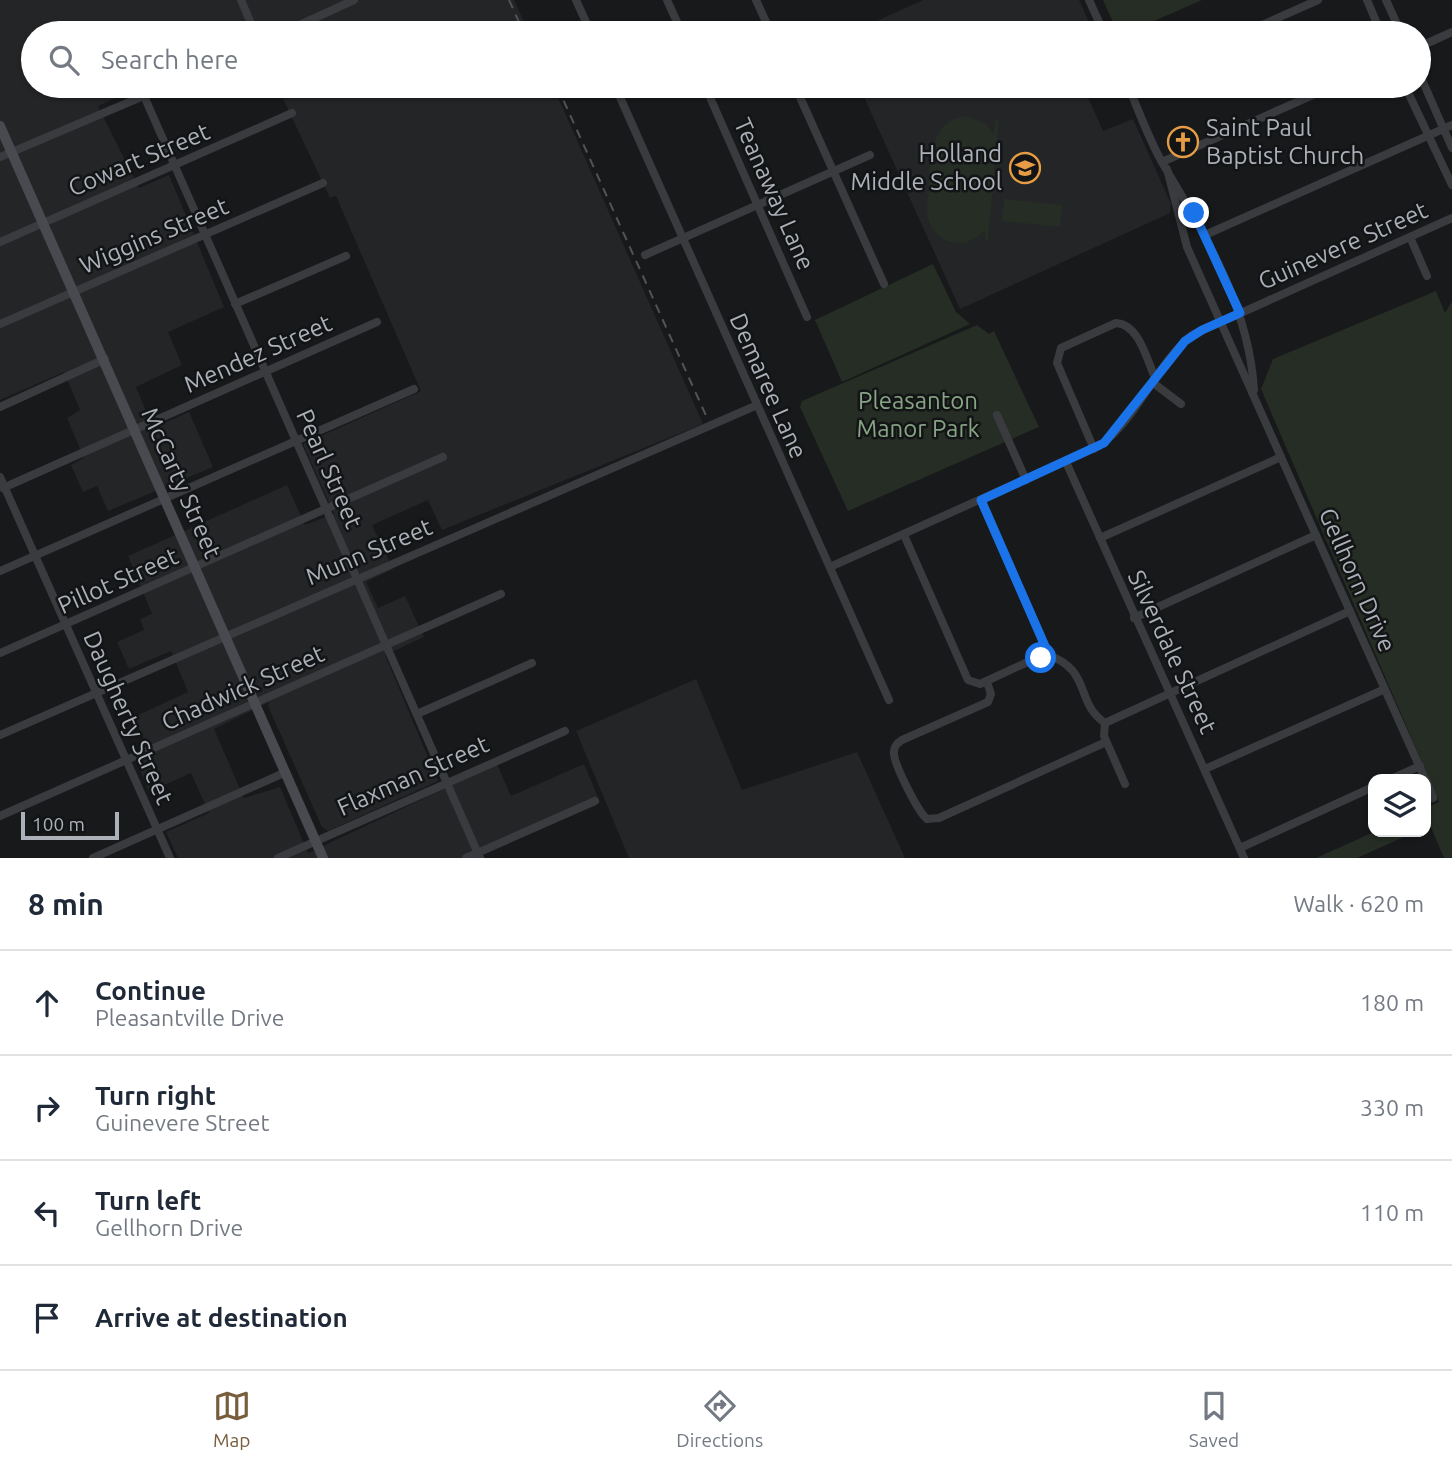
<!DOCTYPE html>
<meta charset="utf-8">
<style>
body{margin:0;font-family:Ubuntu,sans-serif;background:#f2f2f3;color:#1f2937}
.controls{position:absolute;right:21px;bottom:21px;display:grid;overflow:hidden;border-radius:14px;box-shadow:0 2px 5px #0004}
.controls button{width:63px;height:63px;display:grid;place-items:center;padding:0;border:0;border-bottom:2px solid #e0e1e3;background:#fff;color:#1f2937;font:35px sans-serif}
.scale{position:absolute;left:21px;bottom:18px;width:98px;box-sizing:border-box;padding-left:7px;border:4px solid #acb1b9;border-top:0;font-size:19px;line-height:24px;white-space:nowrap;color:#acb1b9;-webkit-text-stroke:5px #131415;paint-order:stroke}
.stop{position:absolute;width:21px;height:21px;margin:-16px;border:5px solid #1a73e8;border-radius:50%;background:#fff}
.stop.end{background:#1a73e8;border-color:#fff;box-shadow:0 2px 7px #0008}
.list{margin:0;padding:0;list-style:none}
h2{display:flex;justify-content:space-between;align-items:center;height:91px;margin:0;padding:0 28px;font-size:30px}
h2 small{font-size:23px;font-weight:400;color:#747a83}
.list li{display:grid;grid-template-columns:46px 1fr auto;gap:21px;align-items:center;box-sizing:border-box;height:105px;padding:0 28px;border-top:2px solid #e0e1e3}
.list b{display:block;font-size:26px;white-space:nowrap}
.list p{margin:0;font-size:23px;white-space:nowrap;color:#747a83}
.list em{font-size:23px;font-style:normal;color:#747a83}
.icon{flex:none;width:38px;height:38px;fill:none;stroke:currentColor;stroke-width:2;stroke-linecap:round;stroke-linejoin:round}
.map{position:relative;flex:none;width:1452px;height:858px;overflow:hidden}
.search{position:absolute;background:#fff;box-shadow:0 2px 5px #0004;left:21px;right:21px;top:21px;height:77px;display:flex;align-items:center;gap:18px;box-sizing:border-box;padding:0 24px;border-radius:38px;color:#747a83;font-size:26px}
.sheet{height:511px;background:#fff}
nav{display:flex;justify-content:space-around;align-items:center;box-sizing:border-box;height:98px;border-top:2px solid #e0e1e3;background:#fff;font-size:19px;color:#747a83}
nav a{display:grid;justify-items:center;gap:4px}
nav .on{color:#785d3d}
.map>svg:first-child{display:block}
.built{fill:#242527}
.green{fill:#252d25}
.lines{fill:none;stroke-linecap:round;stroke-linejoin:round}
.minor{stroke:#3a3b3f;stroke-width:8}
.secondary{stroke:#484a4f;stroke-width:10}
.rail{stroke:#515358;stroke-width:2;stroke-dasharray:9 7;stroke-linecap:butt}
.route{stroke:#1a73e8;stroke-width:9}
.labels{text-anchor:middle;stroke-width:5;stroke-linejoin:round;paint-order:stroke}
.poi-label{font-size:24px;fill:#acb1b9;stroke:#131415;text-anchor:start}
.street-label{font-size:24px;fill:#acb1b9;stroke:#131415}
.park-label{font-size:24px;fill:#86a384;stroke:#131415}
</style>
<div class="map">
<svg width="1452" height="858" viewBox="0 0 1452 858">
<rect width="100%" height="100%" fill="#18191a"/>
<g class="built">
<path d="M0,0H514L529,33H33V86H143L98,106L139,188L169,175L224,307L168,332L182,365L136,387L153,428L189,412L213,467L108,511L97,486L83,492L71,465L84,458L67,418L80,410L64,372L0,400Z"/>
<path d="M923,0H1079L1094,33H850Z"/>
<path d="M277,86H553L703,424L442,530L428,500L372,525L393,569L366,582L378,608L405,596L424,637L385,655L438,781L328,831L322,827L268,706L269,702L214,729L244,798L280,787L308,853L497,764L511,796L584,764L600,802L477,855V858H178L166,832L209,813L191,773L149,792L137,762L151,755L134,717L188,692L171,651L129,669L117,642L144,630L140,619L152,614L128,556L287,485L305,525L334,514L303,444L421,391L336,196L330,198Z"/>
<path d="M859,86H1108L1087,95L1103,131L1133,119L1171,204L1170,213L960,309Z"/>
<path d="M696,679L742,790L857,752L905,858H629L576,731Z"/>
</g>
<g class="green">
<path d="M1103,0H1202L1127,33H1118Z"/>
<path d="M967,116L986,124L993,134L996,119L999,120L988,241L985,240V230C964,254 929,243 927,210C932,177 922,120 967,116Z"/>
<path d="M1004,199L1062,205L1060,227L1002,221Z"/>
<path d="M933,264L956,312L970,324L842,382L815,320Z"/>
<path d="M1436,291L1445,313L1452,301V858H1444L1430,825L1426,827V808L1439,802L1261,389L1273,359Z"/>
<path d="M977,325L989,334L994,331L1039,427L848,511L800,407L802,401Z"/>
<path d="M1374,832H1415L1357,858H1316Z"/>
</g>
<g class="lines">
<g class="minor">
<path d="M241,0L255,33"/>
<path d="M576,0L591,33"/>
<path d="M667,0L682,33"/>
<path d="M756,0L771,33"/>
<path d="M1089,0L1104,33"/>
<path d="M1367,0L1381,33"/>
<path d="M1386,0L1401,33"/>
<path d="M282,33L354,0"/>
<path d="M1244,33L1318,0"/>
<path d="M1419,47L1452,32"/>
<path d="M1419,73L1452,148"/>
<path d="M615,86L889,700"/>
<path d="M705,86L807,317"/>
<path d="M795,86L884,284"/>
<path d="M1128,86C1139,111 1149,140 1163,164C1205,235 1249,306 1254,390"/>
<path d="M1405,86L1452,185"/>
<path d="M144,96L480,858"/>
<path d="M0,157L167,86"/>
<path d="M1162,162L1333,86"/>
<path d="M1167,169L1187,247L1425,779"/>
<path d="M1205,235L1452,125"/>
<path d="M1410,237L1427,276"/>
<path d="M0,242L292,113"/>
<path d="M645,255L870,155"/>
<path d="M235,304L346,256"/>
<path d="M0,324L323,183"/>
<path d="M1152,382L1181,404"/>
<path d="M0,407L105,359"/>
<path d="M997,415L1026,480"/>
<path d="M1094,449L1057,363L1061,348L1116,323C1139,324 1147,360 1155,378"/>
<path d="M1066,462L1244,858"/>
<path d="M0,477L170,858"/>
<path d="M3,488L377,322"/>
<path d="M981,500L1045,646V654"/>
<path d="M904,535L968,680L980,684L1045,654"/>
<path d="M1100,538L1281,457"/>
<path d="M830,567L1099,446C1137,420 1155,365 1192,335L1452,218"/>
<path d="M0,571L414,389"/>
<path d="M1134,618L1316,535"/>
<path d="M0,653L443,457"/>
<path d="M1045,654C1093,669 1074,702 1105,723"/>
<path d="M987,682L991,694L988,702L902,740C897,743 893,747 894,754C895,766 918,812 927,819L939,818L1106,742"/>
<path d="M417,714L532,663"/>
<path d="M1105,723L1350,611"/>
<path d="M1105,723L1104,736L1125,784"/>
<path d="M0,735L755,406"/>
<path d="M1205,769L1385,689"/>
<path d="M1391,779L1420,766"/>
<path d="M1426,780L1433,798"/>
<path d="M0,816L501,594"/>
<path d="M1240,848L1373,787"/>
<path d="M93,858L286,772"/>
<path d="M278,858L565,731"/>
<path d="M466,858L595,801"/>
</g>
<path class="secondary" d="M0,126L323,858"/>
<g class="rail">
<path d="M509,0L524,33"/>
<path d="M557,86L708,420"/>
</g>
</g>
<g class="lines">
<path class="route" d="M1041,658L1045,654V646L981,500L1104,443L1185,341L1202,330L1240,313L1194,213"/>
</g>
<defs>
<g id="church-ring" transform="scale(1.575)"><circle r="9.5" fill="#131415" stroke="#e59c45" stroke-width="1.5"/><path d="M-1.2-6h2.4v3.5h3.3v2.4h-3.3V6h-2.4V-.1h-3.3v-2.4h3.3Z" fill="#e59c45"/></g>
<g id="school-ring" transform="scale(1.575)"><circle r="9.5" fill="#131415" stroke="#e59c45" stroke-width="1.5"/><path d="M0-5L7-2L0 1L-7-2ZM-4 1L0 2.5L4 1V4Q0 6-4 4Z" fill="#e59c45"/></g>
</defs>
<g fill-rule="evenodd">
<use href="#church-ring" x="1183" y="142"/>
<use href="#school-ring" x="1025" y="168"/>
</g>
<g class="labels">
<g class="poi-label">
<text x="1206" y="136">Saint Paul<tspan x="1206" dy="28">Baptist Church</tspan></text>
<text x="1002" y="162" text-anchor="end">Holland<tspan x="1002" dy="28">Middle School</tspan></text>
</g>
<g class="street-label">
<text transform="translate(139 160) rotate(-23)" y="8">Cowart Street</text>
<text transform="translate(774 194) rotate(66)" y="8">Teanaway Lane</text>
<text transform="translate(154 236) rotate(-23)" y="8">Wiggins Street</text>
<text transform="translate(1343 246) rotate(-24)" y="8">Guinevere Street</text>
<text transform="translate(258 354) rotate(-24)" y="8">Mendez Street</text>
<text transform="translate(768 386) rotate(66)" y="8">Demaree Lane</text>
<text transform="translate(329 469) rotate(66)" y="8">Pearl Street</text>
<text transform="translate(181 483) rotate(66)" y="8">McCarty Street</text>
<text transform="translate(369 552) rotate(-23)" y="8">Munn Street</text>
<text transform="translate(1357 580) rotate(66)" y="8">Gellhorn Drive</text>
<text transform="translate(118 581) rotate(-24)" y="8">Pillot Street</text>
<text transform="translate(1172 652) rotate(65)" y="8">Silverdale Street</text>
<text transform="translate(243 688) rotate(-24)" y="8">Chadwick Street</text>
<text transform="translate(128 718) rotate(66)" y="8">Daugherty Street</text>
<text transform="translate(413 776) rotate(-24)" y="8">Flaxman Street</text>
</g>
<g class="park-label">
<text x="918" y="409">Pleasanton<tspan x="918" dy="28">Manor Park</tspan></text>
</g>
</g>
</svg>
<div class="controls">
<button><svg class="icon" aria-label="layers" viewBox="0 0 24 24"><path d="M12 4l9 5-9 5-9-5zM3 14l9 5 9-5"/></svg></button>
</div>
<div class="scale">100 m</div>
<div class="stop" style="left:1041px;top:658px"></div>
<div class="stop end" style="left:1194px;top:213px"></div>
<div class="search"><svg class="icon" aria-label="search" viewBox="0 0 24 24"><circle cx="10" cy="10" r="6"/><path d="M15 15l6 6"/></svg>Search here</div>
</div>
<section class="sheet">
<h2>8 min<small>Walk · 620 m</small></h2>
<ul class="list">
<li><svg class="icon" aria-label="ahead" viewBox="0 0 24 24"><path d="M12 20V5M6 11l6-6 6 6"/></svg><div><b>Continue</b><p>Pleasantville Drive</p></div><em>180 m</em></li>
<li><svg class="icon" aria-label="right" viewBox="0 0 24 24"><path d="M7 20v-9h11M14 6l5 5-5 5"/></svg><div><b>Turn right</b><p>Guinevere Street</p></div><em>330 m</em></li>
<li><svg class="icon" aria-label="left" viewBox="0 0 24 24"><path d="M17 20v-9H6M10 6l-5 5 5 5"/></svg><div><b>Turn left</b><p>Gellhorn Drive</p></div><em>110 m</em></li>
<li><svg class="icon" aria-label="arrive" viewBox="0 0 24 24"><path d="M6 21V4h12l-3 4 3 4H6"/></svg><div><b>Arrive at destination</b></div></li>
</ul>
</section>
<nav>
<a class="on"><svg class="icon" aria-label="map" viewBox="0 0 24 24"><path d="M3 6l6-2 6 2 6-2v14l-6 2-6-2-6 2zM9 4v14M15 6v14"/></svg>Map</a>
<a><svg class="icon" aria-label="directions" viewBox="0 0 24 24"><path d="M12 3l9 9-9 9-9-9zM9 14v-3h6M13 9l2 2-2 2"/></svg>Directions</a>
<a><svg class="icon" aria-label="saved" viewBox="0 0 24 24"><path d="M7 4h10v16l-5-4-5 4z"/></svg>Saved</a>
</nav>
